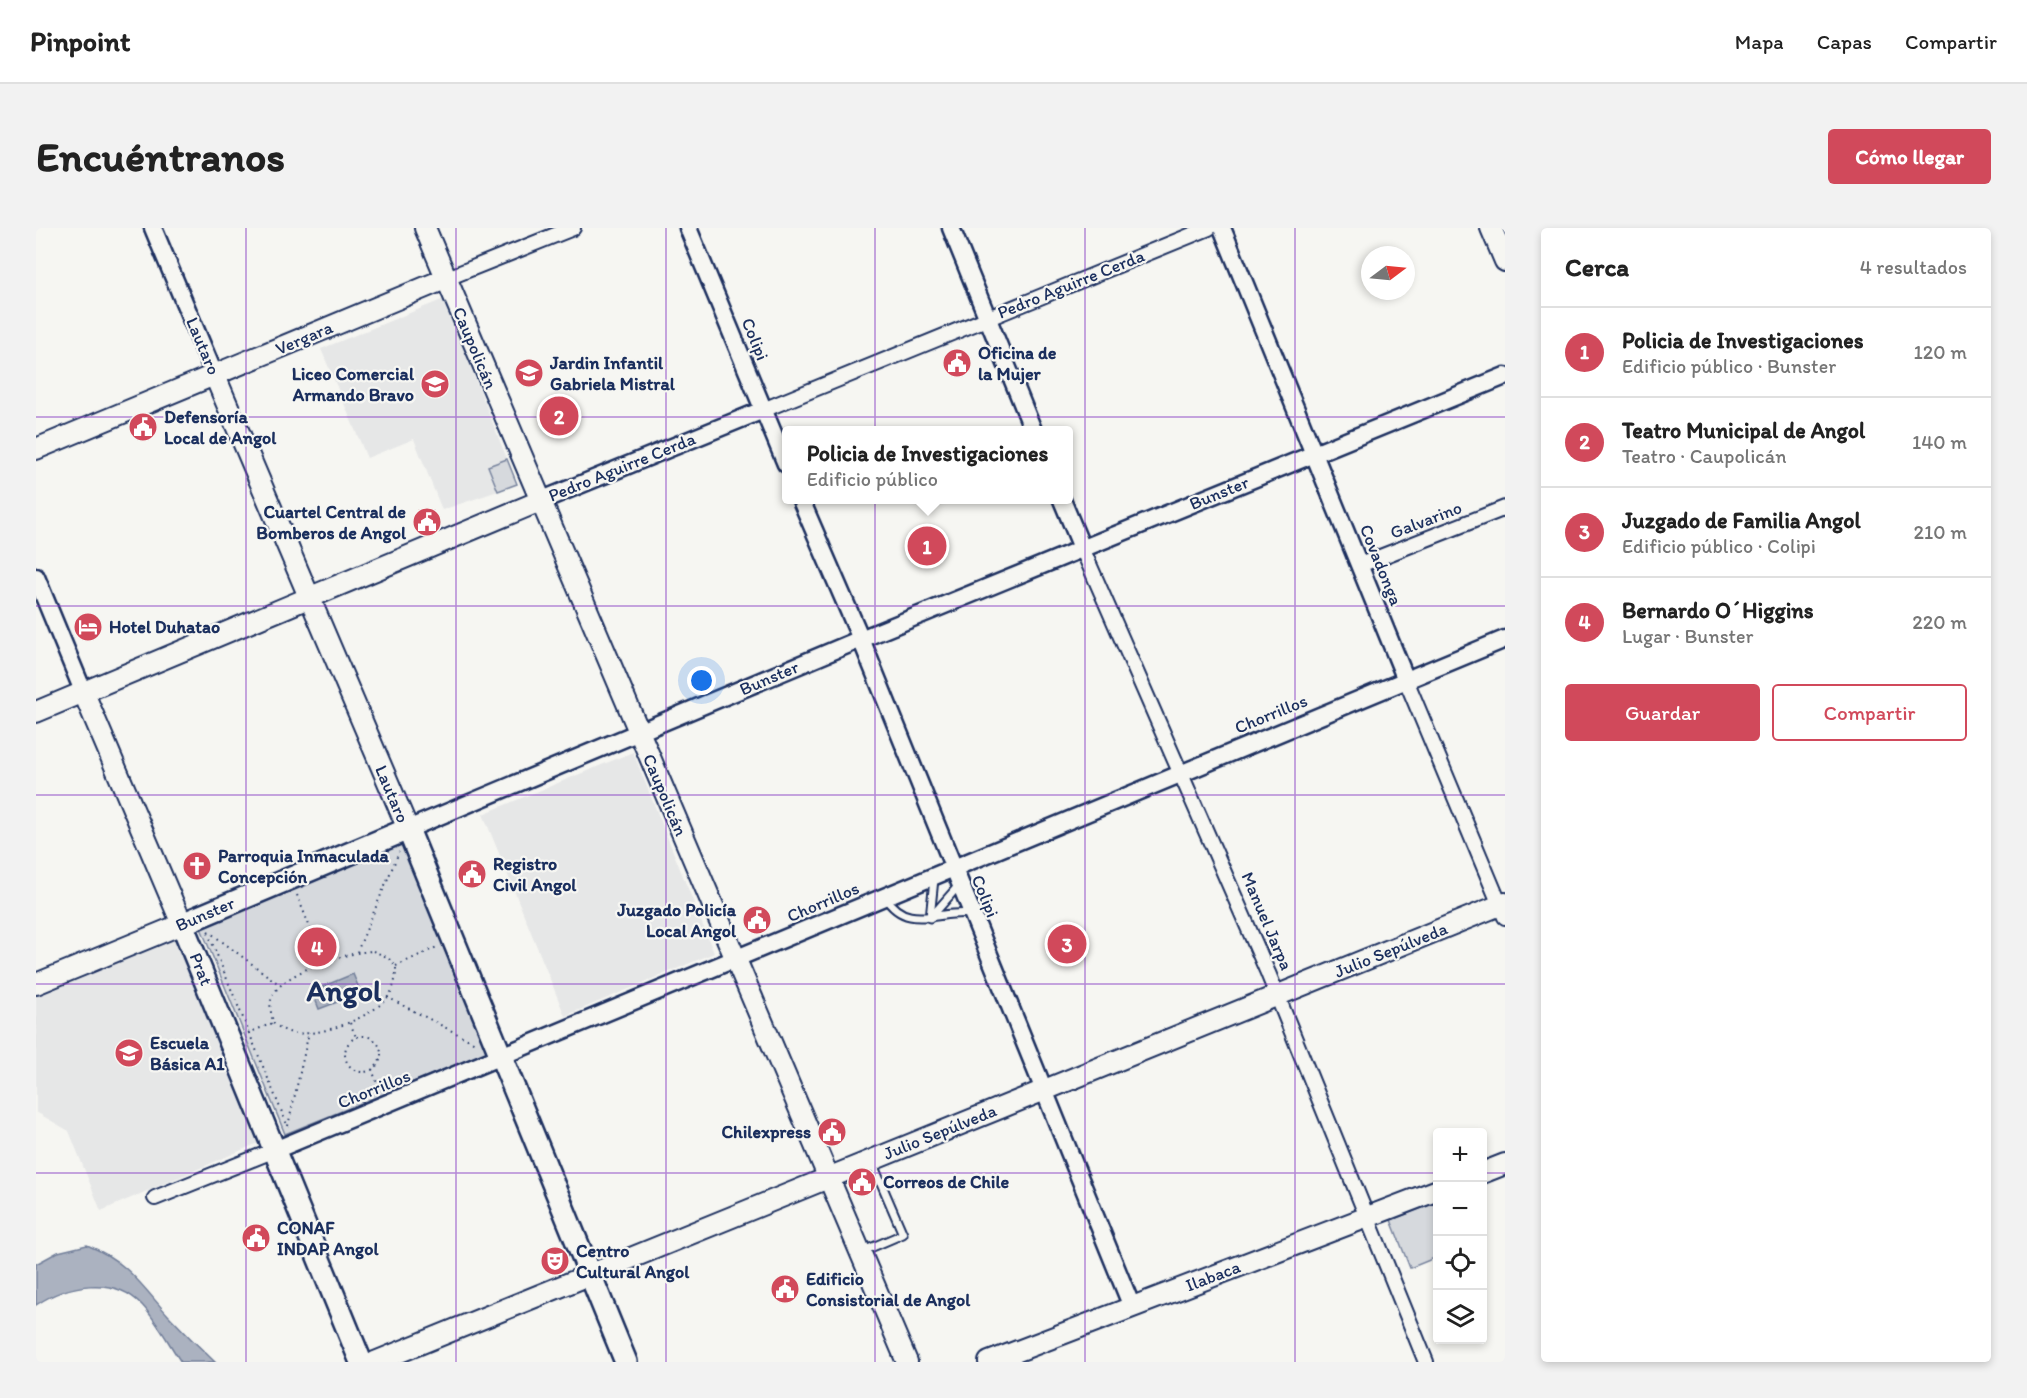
<!DOCTYPE html>
<html lang="es">
<meta charset="utf-8">
<style>
body{margin:0;font-family:Itim,sans-serif;background:#f2f2f2;color:#222}
.controls{position:absolute;right:18px;bottom:18px;display:grid;overflow:hidden;border-radius:6px;box-shadow:0 3px 9px #0003}
.controls button{width:54px;height:54px;display:grid;place-items:center;padding:0;border:0;border-bottom:2px solid #e0e0e0;background:#fff;color:#222;font:30px sans-serif}
.compass{position:absolute;left:1325px;top:18px;width:54px;height:54px;border-radius:50%;background:#fff;box-shadow:0 3px 9px #0003;rotate:74deg}
.you{position:absolute;left:666px;top:453px;width:21px;height:21px;margin:-15px;border:4px solid #fff;border-radius:50%;background:#1a73e8;box-shadow:0 0 0 9px #1a73e833}
.badge{display:grid;place-items:center;width:39px;height:39px;border-radius:50%;background:#d1495b;color:#fff;font-size:20px;font-weight:700}
.pin{position:absolute;translate:-50% -50%;border:3px solid #fff;box-shadow:0 2px 6px #0006}
.popup{position:absolute;left:746px;top:198px;width:291px;height:78px;box-sizing:border-box;display:grid;place-content:center;border-radius:6px;background:#fff;filter:drop-shadow(0 2px 4px #0005);font-size:20px;white-space:nowrap;color:#767676}
.popup b{font-size:22px;color:#222}
.popup::after{content:'';position:absolute;left:50%;top:100%;margin-left:-12px;border:12px solid transparent;border-top-color:#fff}
.list{margin:0;padding:0;list-style:none}
h2{display:flex;justify-content:space-between;align-items:center;height:78px;margin:0;padding:0 24px;font-size:26px}
h2 small{font-size:20px;font-weight:400;color:#767676}
.list li{display:grid;grid-template-columns:39px 1fr auto;gap:18px;align-items:center;box-sizing:border-box;height:90px;padding:0 24px;border-top:2px solid #e0e0e0}
.list b{display:block;font-size:22px;white-space:nowrap}
.list p{margin:0;font-size:20px;white-space:nowrap;color:#767676}
.list em{font-size:20px;font-style:normal;color:#767676}
.actions{display:flex;gap:12px;padding:18px 24px}
.actions a{flex:1;padding:14px 0;border:2px solid #d1495b;border-radius:6px;text-align:center;font-size:21px;color:#d1495b}
.actions .main{background:#d1495b;color:#fff}
.icon{flex:none;width:33px;height:33px;fill:none;stroke:currentColor;stroke-width:2;stroke-linecap:round;stroke-linejoin:round}
.map{position:relative;flex:none;width:1469px;height:1134px;overflow:hidden;border-radius:6px}
header{display:flex;align-items:center;gap:36px;box-sizing:border-box;height:84px;padding:0 30px;background:#fff;border-bottom:2px solid #e0e0e0}
header strong{font-size:28px}
nav{display:flex;gap:33px;margin-inline-start:auto;font-size:21px}
.intro{display:flex;align-items:center;justify-content:space-between;box-sizing:border-box;height:144px;padding:0 36px}
h1{margin:0;font-size:42px}
.button{padding:15px 27px;border-radius:6px;background:#d1495b;color:#fff;font-size:21px;font-weight:700}
main{display:flex;gap:36px;padding:0 36px}
aside{flex:1;background:#fff;border-radius:6px;box-shadow:0 3px 9px #0003}
.map>svg:first-child{display:block}
.built{fill:#e6e7e7}
.green{fill:#d6d9dd;stroke:#78849e;stroke-width:1.5}
.water{fill:#abb2c0;stroke:#717e99;stroke-width:1.5}
.lines{fill:none;stroke-linecap:round;stroke-linejoin:round}
.service-casing{stroke:#1b2f5e;stroke-width:11}
.minor-casing{stroke:#1b2f5e;stroke-width:18}
.tertiary-casing{stroke:#1b2f5e;stroke-width:21}
.secondary-casing{stroke:#1b2f5e;stroke-width:24}
.primary-casing{stroke:#1b2f5e;stroke-width:26}
.path{stroke:#1b2f5e;stroke-width:2;stroke-dasharray:1.5 4.5;stroke-linecap:butt}
.service{stroke:#f6f6f2;stroke-width:7}
.minor{stroke:#f6f6f2;stroke-width:14}
.tertiary{stroke:#f6f6f2;stroke-width:16}
.secondary{stroke:#f6f6f2;stroke-width:20}
.primary{stroke:#f6f6f2;stroke-width:21}
.grid{fill:none;stroke:#7b2cbf;stroke-width:1.5;stroke-opacity:0.55}
.labels{text-anchor:middle;stroke-width:4.5;stroke-linejoin:round;paint-order:stroke}
.street-label{font-size:18px;fill:#1b2f5e;stroke:#f6f6f2}
.poi-label{font-size:18px;font-weight:bold;fill:#1b2f5e;stroke:#f6f6f2;text-anchor:start}
.town-label{font-size:30px;font-weight:bold;fill:#1b2f5e;stroke:#f6f6f2}
</style>
<header>
<strong>Pinpoint</strong>
<nav><a>Mapa</a><a>Capas</a><a>Compartir</a></nav>
</header>
<div class="intro"><h1>Encuéntranos</h1><a class="button">Cómo llegar</a></div>
<main>
<div class="map">
<svg width="1469" height="1134" viewBox="0 0 1469 1134">
<rect width="100%" height="100%" fill="#f6f6f2"/>
<filter id="ink" filterUnits="userSpaceOnUse"><feTurbulence type="fractalNoise" baseFrequency=".0167" numOctaves="2"/><feDisplacementMap in="SourceGraphic" scale="12" xChannelSelector="R" yChannelSelector="G"/><feConvolveMatrix kernelMatrix="1 2 1 2 8 2 1 2 1" color-interpolation-filters="sRGB"/></filter>
<g filter="url(#ink)">
<g class="built">
<path d="M408,71L471,231L452,239L462,263L406,282L378,211L331,230L285,121Z"/>
<path d="M597,524L678,725L529,788L447,586Z"/>
<path d="M139,707L222,915L65,983L33,903L0,884V766Z"/>
</g>
<g class="green">
<path d="M471,231L481,256L462,263L452,238Z"/>
<path d="M367,615L452,824L249,906L165,700Z"/>
<path d="M1401,974V1029L1374,1040L1355,992Z"/>
</g>
<g class="water">
<path d="M317,746L325,765L283,781L276,763Z"/>
<path d="M51,1017C92,1034 104,1056 132,1087C147,1103 163,1119 179,1134H145C133,1116 121,1093 106,1077C77,1046 30,1057 0,1077V1036L22,1024Z"/>
</g>
<g class="lines">
<g class="service-casing">
<g id="service">
<path d="M849,669C871,704 902,682 935,686"/>
<path d="M896,688L924,656"/>
<path d="M894,690L898,651"/>
<path d="M825,1024L867,1006L836,934"/>
</g>
</g>
<g class="minor-casing">
<g id="minor">
<path d="M409,51L537,0"/>
<path d="M727,182L1173,0"/>
<path d="M1046,320L1232,745L1390,1134"/>
<path d="M1324,337L1469,280"/>
<path d="M1370,452L1469,689"/>
<path d="M119,970L239,922"/>
</g>
</g>
<g class="tertiary-casing">
<g id="tertiary">
<path d="M117,0L179,148"/>
<path d="M652,0L750,236"/>
<path d="M915,0L997,202"/>
<path d="M1186,0L1370,452"/>
<path d="M765,272L825,411L1096,1079"/>
<path d="M1026,272L1046,320"/>
<path d="M504,273L727,182"/>
<path d="M0,349L47,463"/>
<path d="M372,601L825,411L1469,148"/>
<path d="M239,922L1469,411"/>
</g>
</g>
<g class="secondary-casing">
<g id="secondary">
<path d="M389,0L871,1134"/>
<path d="M1455,0L1469,33"/>
<path d="M179,148L372,601"/>
<path d="M0,221L409,51"/>
<path d="M0,484L504,273"/>
<path d="M0,756L146,696L47,463"/>
<path d="M1446,945L1469,936"/>
<path d="M339,1134L1469,675"/>
<path d="M953,1134L1402,962"/>
</g>
</g>
<g class="primary-casing">
<path id="primary" d="M325,1134L146,696L372,601L590,1134"/>
</g>
<g class="path">
<path d="M261,667L279,712L283,711L288,723L284,725L287,733"/>
<path d="M172,703L244,757"/>
<path d="M172,705L252,899"/>
<path d="M279,712L275,714L280,727L284,725"/>
<path d="M337,723L351,729L360,738C360,749 359,759 352,769C335,790 284,809 258,805C249,804 244,800 237,795C236,788 233,779 235,772C242,744 312,724 337,723Z"/>
<path d="M321,724L363,624"/>
<path d="M360,738L401,719"/>
<path d="M351,769L439,815"/>
<path d="M314,795L320,809"/>
<path d="M212,805L237,795"/>
<circle cx="327" cy="826" r="18"/>
<path d="M336,841L343,861"/>
<path d="M252,898L273,804"/>
</g>
<use href="#service" class="service"/>
<use href="#minor" class="minor"/>
<use href="#tertiary" class="tertiary"/>
<use href="#secondary" class="secondary"/>
<use href="#primary" class="primary"/>
</g>
</g>
<path class="grid" d="M210,0V1134M420,0V1134M630,0V1134M839,0V1134M1049,0V1134M1259,0V1134M0,189H1469M0,378H1469M0,567H1469M0,756H1469M0,945H1402M1446,945H1469"/>
<defs>
<g id="civic-disc" transform="scale(1.5)"><circle r="9.5" fill="#d1495b" stroke="#f6f6f2"/><path d="M-.6-6.5H3V-4.5H.6V-3L4-1V1h2V6H-6V1h2V-1L-.6-3ZM-1.2 2.5V6h2.4V2.5Z" fill="#fff"/></g>
<g id="school-disc" transform="scale(1.5)"><circle r="9.5" fill="#d1495b" stroke="#f6f6f2"/><path d="M0-5L7-2L0 1L-7-2ZM-4 1L0 2.5L4 1V4Q0 6-4 4Z" fill="#fff"/></g>
<g id="hotel-disc" transform="scale(1.5)"><circle r="9.5" fill="#d1495b" stroke="#f6f6f2"/><path d="M-6-4.5h1.5V1H6V5H4.5V3h-9V5H-6ZM-4 0a1.8 1.8 0 1 1 3.6 0ZM.5 0V-2.5h3Q6-2.5 6 0Z" fill="#fff"/></g>
<g id="church-disc" transform="scale(1.5)"><circle r="9.5" fill="#d1495b" stroke="#f6f6f2"/><path d="M-1.2-6h2.4v3.5h3.3v2.4h-3.3V6h-2.4V-.1h-3.3v-2.4h3.3Z" fill="#fff"/></g>
<g id="theatre-disc" transform="scale(1.5)"><circle r="9.5" fill="#d1495b" stroke="#f6f6f2"/><path d="M-5-5.5Q0-4 5-5.5V0Q5 5 0 6Q-5 5-5 0ZM-3.3-2.5H-1v1.5H-3.3ZM1-2.5H3.3v1.5H1ZM-2.8 1Q0 5.5 2.8 1Z" fill="#fff"/></g>
</defs>
<g fill-rule="evenodd">
<use href="#civic-disc" x="921" y="135"/>
<use href="#school-disc" x="493" y="145"/>
<use href="#school-disc" x="399" y="156"/>
<use href="#civic-disc" x="107" y="199"/>
<use href="#civic-disc" x="391" y="294"/>
<use href="#hotel-disc" x="52" y="399"/>
<use href="#church-disc" x="161" y="638"/>
<use href="#civic-disc" x="436" y="646"/>
<use href="#civic-disc" x="721" y="692"/>
<use href="#school-disc" x="93" y="825"/>
<use href="#civic-disc" x="796" y="904"/>
<use href="#civic-disc" x="826" y="954"/>
<use href="#civic-disc" x="220" y="1010"/>
<use href="#theatre-disc" x="519" y="1033"/>
<use href="#civic-disc" x="749" y="1061"/>
</g>
<g class="labels">
<g class="street-label">
<text transform="translate(1035 56) rotate(-22)" y="6">Pedro Aguirre Cerda</text>
<text transform="translate(268 110) rotate(-23)" y="6">Vergara</text>
<text transform="translate(719 111) rotate(68)" y="6">Colipi</text>
<text transform="translate(167 118) rotate(67)" y="6">Lautaro</text>
<text transform="translate(439 120) rotate(67)" y="6">Caupolicán</text>
<text transform="translate(586 239) rotate(-22)" y="6">Pedro Aguirre Cerda</text>
<text transform="translate(1183 265) rotate(-22)" y="6">Bunster</text>
<text transform="translate(1390 292) rotate(-21)" y="6">Galvarino</text>
<text transform="translate(1345 337) rotate(68)" y="6">Covadonga</text>
<text transform="translate(733 450) rotate(-23)" y="6">Bunster</text>
<text transform="translate(1235 486) rotate(-22)" y="6">Chorrillos</text>
<text transform="translate(356 566) rotate(67)" y="6">Lautaro</text>
<text transform="translate(629 567) rotate(67)" y="6">Caupolicán</text>
<text transform="translate(949 668) rotate(68)" y="6">Colipi</text>
<text transform="translate(787 674) rotate(-23)" y="6">Chorrillos</text>
<text transform="translate(169 686) rotate(-23)" y="6">Bunster</text>
<text transform="translate(1231 693) rotate(67)" y="6">Manuel Jarpa</text>
<text transform="translate(1355 722) rotate(-22)" y="6">Julio Sepúlveda</text>
<text transform="translate(165 741) rotate(68)" y="6">Prat</text>
<text transform="translate(338 861) rotate(-22)" y="6">Chorrillos</text>
<text transform="translate(904 904) rotate(-22)" y="6">Julio Sepúlveda</text>
<text transform="translate(1177 1048) rotate(-21)" y="6">Ilabaca</text>
</g>
<g class="poi-label">
<text x="942" y="131">Oficina de<tspan x="942" dy="21">la Mujer</tspan></text>
<text x="514" y="141">Jardin Infantil<tspan x="514" dy="21">Gabriela Mistral</tspan></text>
<text x="378" y="152" text-anchor="end">Liceo Comercial<tspan x="378" dy="21">Armando Bravo</tspan></text>
<text x="128" y="195">Defensoría<tspan x="128" dy="21">Local de Angol</tspan></text>
<text x="370" y="290" text-anchor="end">Cuartel Central de<tspan x="370" dy="21">Bomberos de Angol</tspan></text>
<text x="73" y="405">Hotel Duhatao</text>
<text x="182" y="634">Parroquia Inmaculada<tspan x="182" dy="21">Concepción</tspan></text>
<text x="457" y="642">Registro<tspan x="457" dy="21">Civil Angol</tspan></text>
<text x="700" y="688" text-anchor="end">Juzgado Policía<tspan x="700" dy="21">Local Angol</tspan></text>
<text x="114" y="821">Escuela<tspan x="114" dy="21">Básica A1</tspan></text>
<text x="775" y="910" text-anchor="end">Chilexpress</text>
<text x="847" y="960">Correos de Chile</text>
<text x="241" y="1006">CONAF<tspan x="241" dy="21">INDAP Angol</tspan></text>
<text x="540" y="1029">Centro<tspan x="540" dy="21">Cultural Angol</tspan></text>
<text x="770" y="1057">Edificio<tspan x="770" dy="21">Consistorial de Angol</tspan></text>
</g>
<g class="town-label">
<text x="308" y="773">Angol</text>
</g>
</g>
</svg>
<div class="controls">
<button>+</button>
<button>−</button>
<button><svg class="icon" aria-label="locate" viewBox="0 0 24 24"><circle cx="12" cy="12" r="6"/><path d="M12 2v4M12 18v4M2 12h4M18 12h4"/></svg></button>
<button><svg class="icon" aria-label="layers" viewBox="0 0 24 24"><path d="M12 4l9 5-9 5-9-5zM3 14l9 5 9-5"/></svg></button>
</div>
<svg class="compass" viewBox="-18 -18 36 36"><path d="M0-13l5 13h-10z" fill="#e53935"/><path d="M0 13l5-13h-10z" fill="#767676"/></svg>
<div class="you"></div>
<div class="pin badge" style="left:891px;top:318px">1</div>
<div class="popup"><b>Policia de Investigaciones</b>Edificio público</div>
<div class="pin badge" style="left:523px;top:188px">2</div>
<div class="pin badge" style="left:1031px;top:716px">3</div>
<div class="pin badge" style="left:281px;top:719px">4</div>
</div>
<aside>
<h2>Cerca<small>4 resultados</small></h2>
<ul class="list">
<li><span class="badge">1</span><div><b>Policia de Investigaciones</b><p>Edificio público · Bunster</p></div><em>120 m</em></li>
<li><span class="badge">2</span><div><b>Teatro Municipal de Angol</b><p>Teatro · Caupolicán</p></div><em>140 m</em></li>
<li><span class="badge">3</span><div><b>Juzgado de Familia Angol</b><p>Edificio público · Colipi</p></div><em>210 m</em></li>
<li><span class="badge">4</span><div><b>Bernardo O´Higgins</b><p>Lugar · Bunster</p></div><em>220 m</em></li>
</ul>
<div class="actions"><a class="main">Guardar</a><a>Compartir</a></div>
</aside>
</main>
